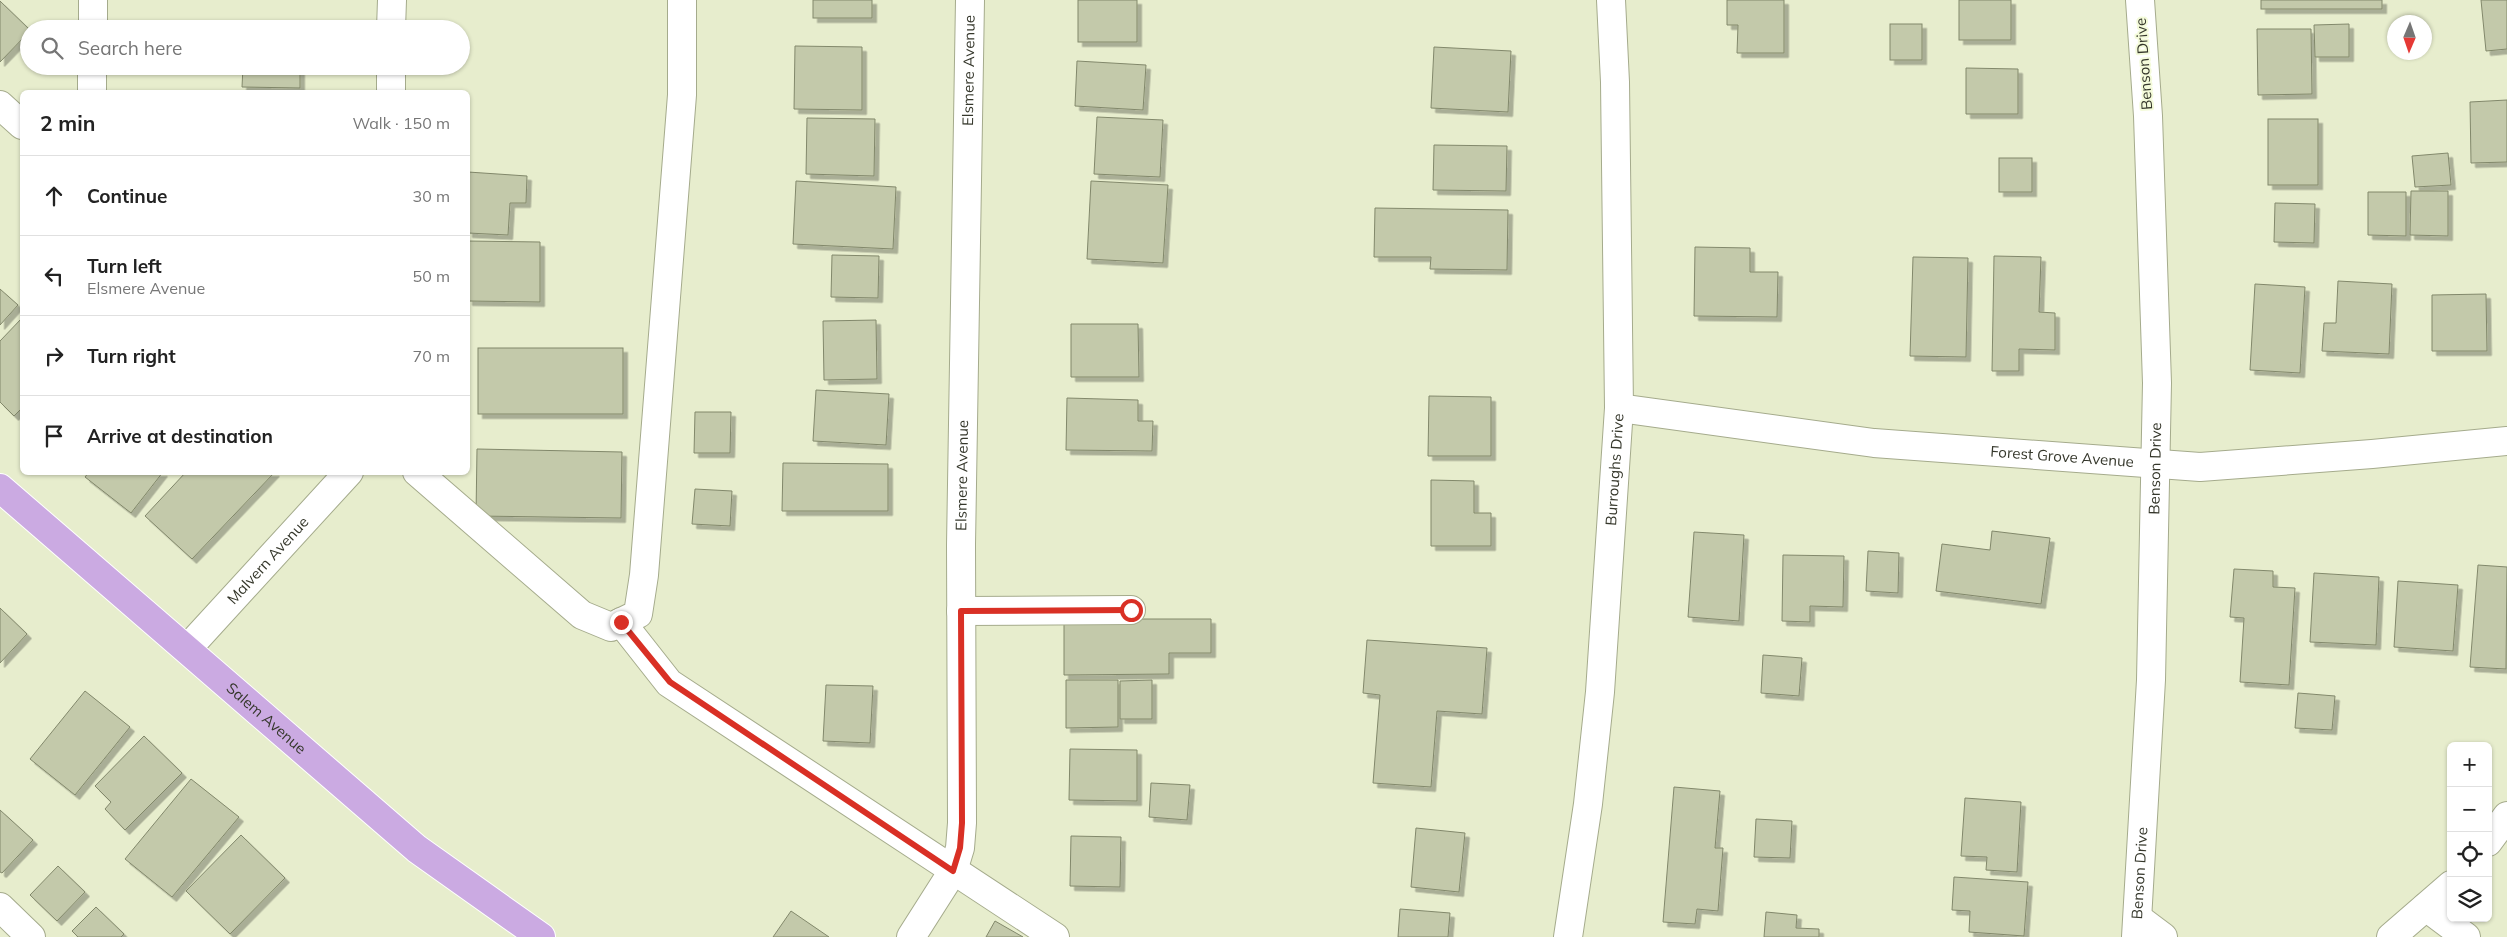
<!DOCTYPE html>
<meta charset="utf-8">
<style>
body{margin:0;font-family:Mulish,sans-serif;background:#f2f2f2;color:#222}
.controls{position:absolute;right:15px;bottom:15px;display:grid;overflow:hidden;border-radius:8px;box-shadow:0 1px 4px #0004}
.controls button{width:45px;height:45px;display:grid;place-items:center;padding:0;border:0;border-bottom:1px solid #e0e0e0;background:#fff;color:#222;font:25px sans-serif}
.compass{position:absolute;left:2387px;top:15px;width:45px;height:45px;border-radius:50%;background:#fff;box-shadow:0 1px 4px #0004;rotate:182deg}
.stop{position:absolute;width:15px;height:15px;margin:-11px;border:4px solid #d93025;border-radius:50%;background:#fff}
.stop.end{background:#d93025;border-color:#fff;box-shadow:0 1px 5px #0008}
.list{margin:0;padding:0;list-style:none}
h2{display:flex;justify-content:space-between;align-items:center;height:65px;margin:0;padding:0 20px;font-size:21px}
h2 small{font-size:16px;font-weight:400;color:#767676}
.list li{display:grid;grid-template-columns:32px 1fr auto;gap:15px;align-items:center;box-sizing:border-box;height:80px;padding:0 20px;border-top:1px solid #e0e0e0}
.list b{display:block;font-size:19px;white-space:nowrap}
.list p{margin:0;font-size:16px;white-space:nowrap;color:#767676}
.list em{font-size:16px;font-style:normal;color:#767676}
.icon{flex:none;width:28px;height:28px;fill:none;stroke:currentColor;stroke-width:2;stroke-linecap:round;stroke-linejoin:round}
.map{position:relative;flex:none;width:2507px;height:937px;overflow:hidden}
.search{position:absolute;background:#fff;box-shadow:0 1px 4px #0004;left:20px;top:20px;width:450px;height:55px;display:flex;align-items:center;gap:12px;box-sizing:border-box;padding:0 18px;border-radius:28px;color:#767676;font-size:19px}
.panel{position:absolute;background:#fff;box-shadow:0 1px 4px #0004;left:20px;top:90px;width:450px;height:385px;border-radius:8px}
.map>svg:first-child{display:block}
.building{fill:#c3c9aa;stroke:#82886b;filter:url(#shadow)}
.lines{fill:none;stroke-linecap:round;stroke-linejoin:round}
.minor-casing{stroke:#a5ab8c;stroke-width:30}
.major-casing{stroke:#fff;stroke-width:30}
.minor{stroke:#fff;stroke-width:28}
.major{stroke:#cbaae2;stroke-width:28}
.route{stroke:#d93025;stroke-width:6}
.labels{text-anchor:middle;stroke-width:4;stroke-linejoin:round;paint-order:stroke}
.street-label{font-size:15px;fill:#35372b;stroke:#f4fbda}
</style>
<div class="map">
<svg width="2507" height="937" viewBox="0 0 2507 937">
<defs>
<filter id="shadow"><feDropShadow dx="4.5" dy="4.5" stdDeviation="0" flood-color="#0004"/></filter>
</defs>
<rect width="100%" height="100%" fill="#e7edcd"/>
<g class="building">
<rect x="813" y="0" width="59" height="18"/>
<rect x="1078" y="0" width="59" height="42"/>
<path d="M1727,0H1784V53H1737L1738,25H1727Z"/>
<rect x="1959" y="0" width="52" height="40"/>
<rect x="2261" y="0" width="121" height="9"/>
<path d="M2481,0H2507V49L2486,51Z"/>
<path d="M0,1L29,29V32L0,62Z"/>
<rect x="1890" y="24" width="32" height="36"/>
<path d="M2349,24V57H2315L2314,25Z"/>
<path d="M2257,29H2311L2312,94L2258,95Z"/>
<path d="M795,46L862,47V110L794,109Z"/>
<path d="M1434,47L1511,51L1508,112L1431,108Z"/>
<path d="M1077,61L1146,65L1143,110L1075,106Z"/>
<path d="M243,66H300V88L242,87Z"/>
<path d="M1966,68L2018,69V114H1966Z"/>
<path d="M2507,100V162L2471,163L2470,102Z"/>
<path d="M1097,117L1163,120L1160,177L1094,174Z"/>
<path d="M807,118L875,119L874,176L806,174Z"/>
<rect x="2268" y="119" width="50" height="66"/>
<path d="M1434,145L1507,146L1506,191L1433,190Z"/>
<path d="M2448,153L2451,185L2415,187L2412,156Z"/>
<rect x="1999" y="158" width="33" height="34"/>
<path d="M468,172L527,176L526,203H510L508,235L468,233Z"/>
<path d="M796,181L896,187L893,249L793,244Z"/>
<path d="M1091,181L1168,185L1163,263L1087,259Z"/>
<path d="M2411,191H2448V236L2410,235Z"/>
<path d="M2368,192H2406V236L2368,235Z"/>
<path d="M2275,203L2315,204L2314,243L2274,242Z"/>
<path d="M1375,208L1508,210L1507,270L1430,269L1431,257H1374Z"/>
<path d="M468,241L540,242V302L468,301Z"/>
<path d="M1695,247L1750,248V272H1778L1777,317L1694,316Z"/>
<path d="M832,255L879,256L878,298L831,297Z"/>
<path d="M1994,256L2041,257L2039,312L2055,313V350L2019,349V371H1992Z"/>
<path d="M1913,257L1968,258L1966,357L1910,356Z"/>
<path d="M2338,281L2392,284L2389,354L2322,351L2324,323H2336Z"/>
<path d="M2255,284L2305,287L2300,373L2250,370Z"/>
<path d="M0,289L18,305L0,325Z"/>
<path d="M2486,294L2487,351H2432V295Z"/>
<path d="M22,318V408L14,416L0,402V341Z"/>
<path d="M876,320L877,379L824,380L823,321Z"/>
<path d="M1071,324H1138L1139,377H1071Z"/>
<rect x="478" y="348" width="145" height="66"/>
<path d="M816,390L889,394L886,445L813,441Z"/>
<path d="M1429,396L1491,397V456H1428Z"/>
<path d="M1067,398L1138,400V421H1153L1152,451L1066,450Z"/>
<path d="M695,412H731L730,453H694Z"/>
<path d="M477,449L622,452L621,518L476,516Z"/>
<path d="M783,463L888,464V511H782Z"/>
<path d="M89,472H163L131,513L85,477Z"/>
<path d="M186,472H275L192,559L145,516Z"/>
<path d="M1431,480L1474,481V513H1491V546H1431Z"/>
<path d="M695,489L732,491L730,526L692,524Z"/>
<path d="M1992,531L2050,538L2041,604L1936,591L1942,544L1990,550Z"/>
<path d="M1694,532L1744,535L1739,621L1688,617Z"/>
<path d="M1868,551L1899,553L1898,593L1866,591Z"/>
<path d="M1783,555L1844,556L1843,607L1810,606V622L1782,621Z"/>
<path d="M2478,565L2507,567L2506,669L2470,667Z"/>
<path d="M2234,569L2273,571V587L2295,588L2289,685L2240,682L2244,618L2230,617Z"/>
<path d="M2314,573L2379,577L2376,645L2310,642Z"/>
<path d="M2398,581L2458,585L2453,651L2394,647Z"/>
<path d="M0,608L27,634L0,663Z"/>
<path d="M1064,619H1211V653H1169V674L1064,675Z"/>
<path d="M1367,640L1487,648L1482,714L1437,711L1431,787L1373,783L1380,695L1363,693Z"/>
<path d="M1763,655L1802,658L1799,696L1761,693Z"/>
<path d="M1066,680H1118V727L1066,728Z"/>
<path d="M1152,680V719H1120V681Z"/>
<path d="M826,685L873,686L870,743L823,741Z"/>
<path d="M85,691L130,727L75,795L30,759Z"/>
<path d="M2298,693L2335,696L2332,730L2295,728Z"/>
<path d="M144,736L182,773L125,830L105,809L111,802L95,786Z"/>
<path d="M1070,749L1137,750V801L1069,800Z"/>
<path d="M191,779L239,817L172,897L125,859Z"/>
<path d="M1151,783L1190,785L1187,820L1149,817Z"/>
<path d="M1674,787L1720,791L1715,848H1723L1718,911L1697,909L1695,924L1663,922Z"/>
<path d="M1965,798L2021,802L2017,872L1986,870L1987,857L1961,856Z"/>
<path d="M0,810L33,840L2,873L0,872Z"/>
<path d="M1756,819L1792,821L1790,858L1754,857Z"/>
<path d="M1416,828L1465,833L1459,892L1411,887Z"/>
<path d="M241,835L285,878L230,934L186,891Z"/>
<path d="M1071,836L1121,837L1120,887L1070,886Z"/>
<path d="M58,866L85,892L57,921L30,895Z"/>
<path d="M1954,877L2028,882L2024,936L1969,932L1970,911L1952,910Z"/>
<path d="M96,907L124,934L121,937H78L72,931Z"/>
<path d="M1400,909L1450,913L1448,937H1398Z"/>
<path d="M791,911L829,937H773Z"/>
<path d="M1766,912L1797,915L1796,928L1819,929V937H1764Z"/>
<path d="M995,921L1023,937H986Z"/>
</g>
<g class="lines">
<g class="minor-casing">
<g id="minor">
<path d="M93,29V0"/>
<path d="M391,29L392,0"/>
<path d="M92,92V66"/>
<path d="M391,92V66"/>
<path d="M0,105L22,125"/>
<path id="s1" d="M1619,408L1874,443L2200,467L2372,454L2507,441"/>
<path d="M417,472L582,615L611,627L638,614L644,575L682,95V0"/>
<path d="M961,611L1131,610"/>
<path d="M621,622L669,683L1055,937"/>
<path id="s2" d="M187,649L349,472"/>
<path d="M2488,842L2507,816"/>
<path d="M0,907L31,937"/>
<path d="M2426,907L2466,937"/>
<path d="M2139,919L2163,937"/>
<path id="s3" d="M911,937L953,871L960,848L962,823L961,545L970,0"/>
<path id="s4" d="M1568,937L1588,804L1600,692L1619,408L1615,82L1611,0"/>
<path id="s5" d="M2136,937L2151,680L2157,383L2148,116L2140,0"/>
<path d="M2391,937L2451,885"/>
</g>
</g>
<g class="major-casing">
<g id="major">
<path id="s6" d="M0,488L417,849L541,937"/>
</g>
</g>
<use href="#minor" class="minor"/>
<use href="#major" class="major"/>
</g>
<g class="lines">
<path class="route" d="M621,622L670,682L953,871L960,848L962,823L961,611L1131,610"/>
</g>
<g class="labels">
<g class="street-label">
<text transform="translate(2144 64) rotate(-94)" y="5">Benson Drive</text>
<text dy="5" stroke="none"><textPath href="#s3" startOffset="880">Elsmere Avenue</textPath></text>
<text dy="5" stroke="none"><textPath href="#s1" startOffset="446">Forest Grove Avenue</textPath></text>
<text dy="5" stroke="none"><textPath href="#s5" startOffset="469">Benson Drive</textPath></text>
<text dy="5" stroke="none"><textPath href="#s4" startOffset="470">Burroughs Drive</textPath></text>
<text dy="5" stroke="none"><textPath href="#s3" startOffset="475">Elsmere Avenue</textPath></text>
<text dy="5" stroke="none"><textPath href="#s2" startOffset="120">Malvern Avenue</textPath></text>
<text dy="5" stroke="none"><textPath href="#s6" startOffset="352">Salem Avenue</textPath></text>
<text dy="5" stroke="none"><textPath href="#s5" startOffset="64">Benson Drive</textPath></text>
</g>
</g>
</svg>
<div class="controls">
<button>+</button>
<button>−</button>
<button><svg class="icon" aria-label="locate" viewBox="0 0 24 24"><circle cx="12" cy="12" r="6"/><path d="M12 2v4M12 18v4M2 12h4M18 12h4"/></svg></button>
<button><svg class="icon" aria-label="layers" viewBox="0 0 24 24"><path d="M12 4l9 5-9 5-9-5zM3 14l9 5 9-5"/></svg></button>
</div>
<svg class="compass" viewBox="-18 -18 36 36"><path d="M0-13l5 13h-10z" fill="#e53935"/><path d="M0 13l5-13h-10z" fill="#767676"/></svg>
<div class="stop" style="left:1131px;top:610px"></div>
<div class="stop end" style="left:621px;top:622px"></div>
<div class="search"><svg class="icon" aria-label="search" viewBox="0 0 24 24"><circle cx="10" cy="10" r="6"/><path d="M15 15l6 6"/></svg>Search here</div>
<section class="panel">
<h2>2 min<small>Walk · 150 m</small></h2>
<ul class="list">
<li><svg class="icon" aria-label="ahead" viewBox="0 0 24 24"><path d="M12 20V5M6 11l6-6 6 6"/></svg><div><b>Continue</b></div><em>30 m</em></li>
<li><svg class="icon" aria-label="left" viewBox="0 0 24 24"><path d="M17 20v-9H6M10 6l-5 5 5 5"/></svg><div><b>Turn left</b><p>Elsmere Avenue</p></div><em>50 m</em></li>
<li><svg class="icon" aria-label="right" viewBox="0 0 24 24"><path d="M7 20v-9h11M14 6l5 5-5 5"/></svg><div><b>Turn right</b></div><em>70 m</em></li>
<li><svg class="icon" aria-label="arrive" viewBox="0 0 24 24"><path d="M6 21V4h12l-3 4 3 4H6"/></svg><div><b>Arrive at destination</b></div></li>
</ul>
</section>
</div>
